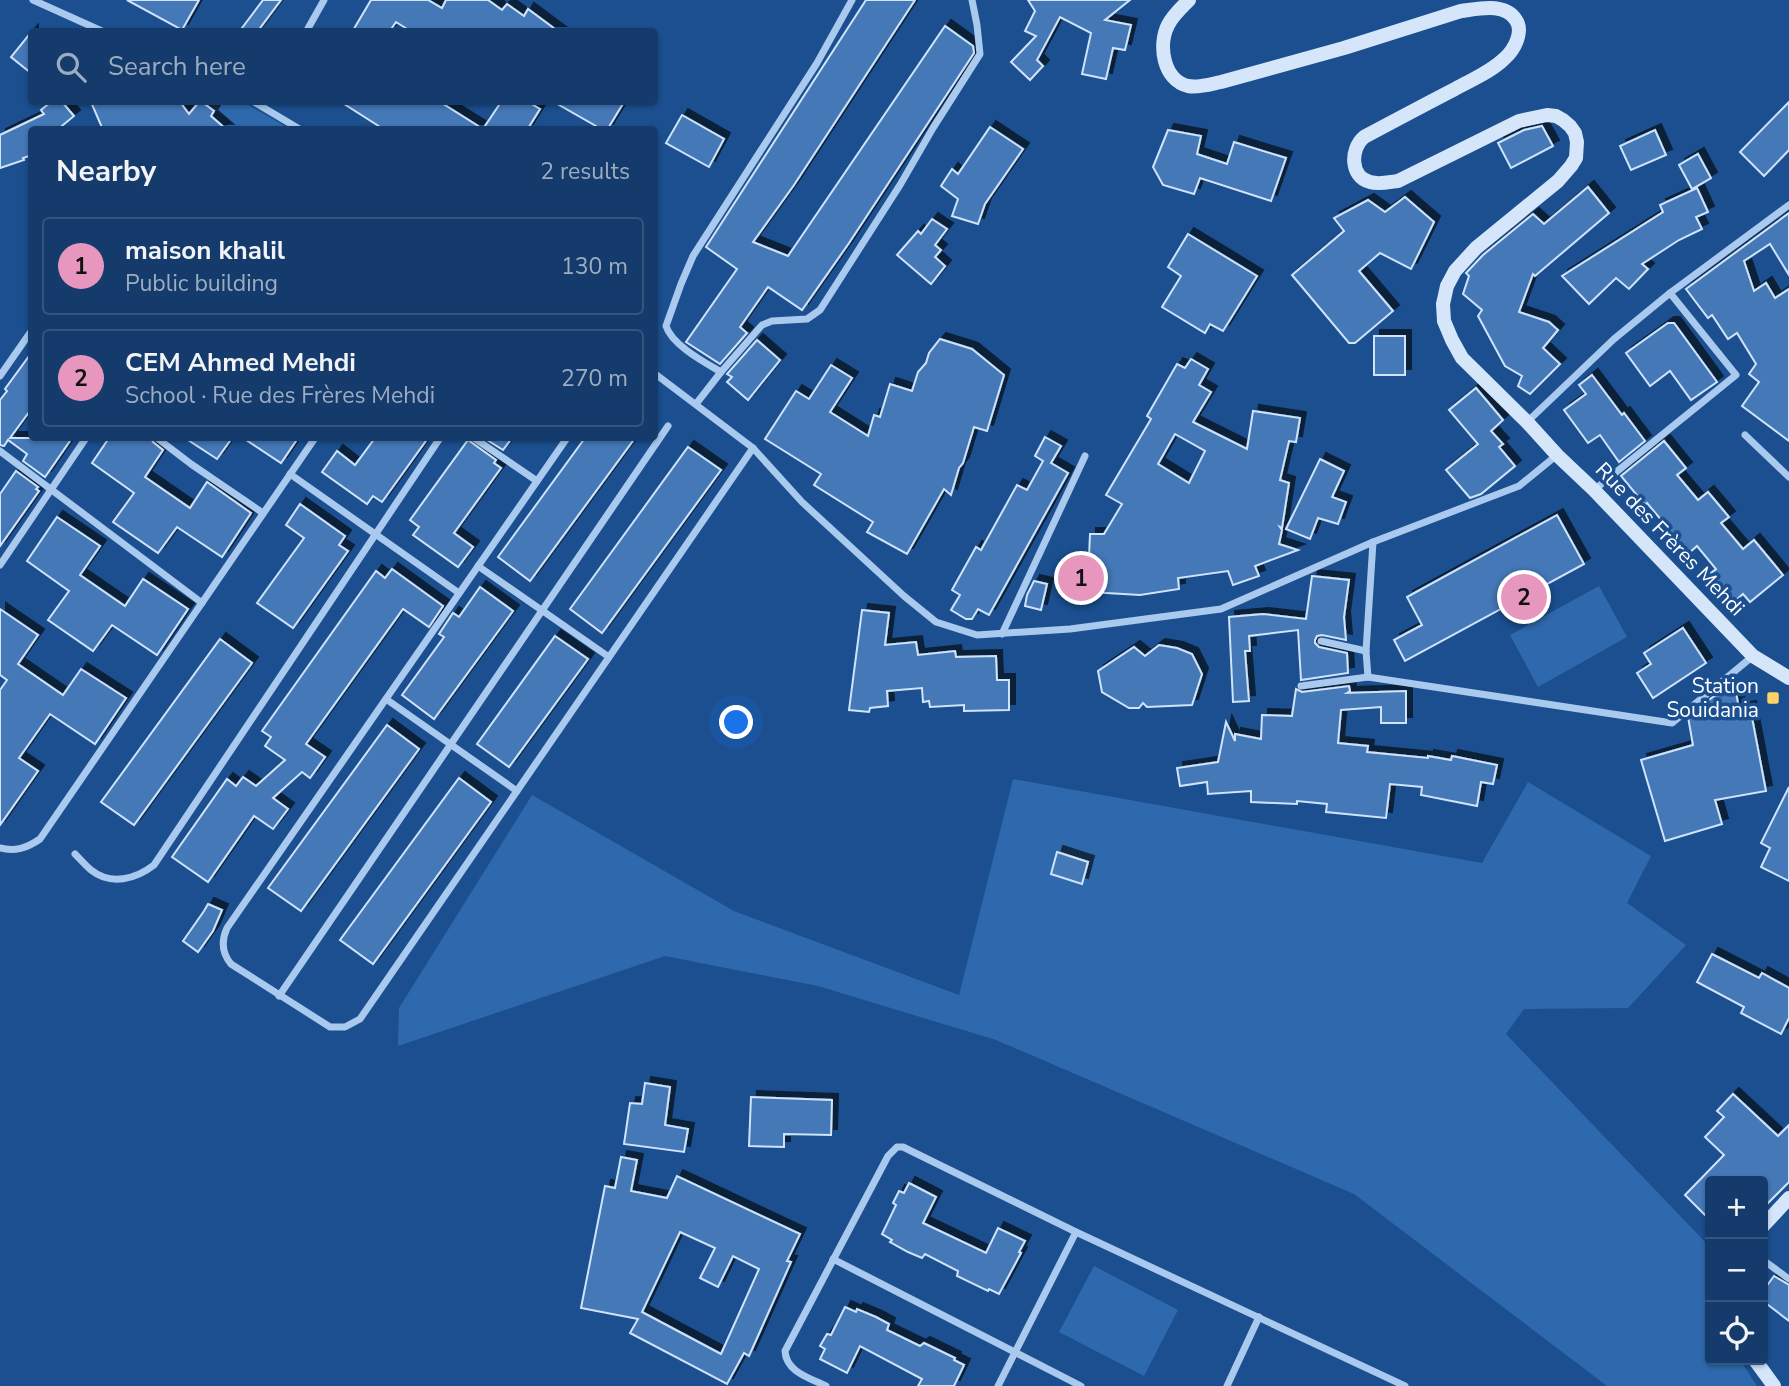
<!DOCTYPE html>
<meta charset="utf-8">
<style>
body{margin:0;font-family:"Nunito Sans",sans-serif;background:#1d4271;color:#f1f3f6}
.controls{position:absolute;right:21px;bottom:21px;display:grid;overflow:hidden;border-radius:7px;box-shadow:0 2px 5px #0004}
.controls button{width:63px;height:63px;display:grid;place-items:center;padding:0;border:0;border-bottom:2px solid #33557e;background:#143b6b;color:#f1f3f6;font:35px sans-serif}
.you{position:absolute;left:737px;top:723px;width:24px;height:24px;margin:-18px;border:5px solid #fff;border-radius:50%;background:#1a73e8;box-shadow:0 0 0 10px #1a73e833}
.badge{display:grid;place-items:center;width:46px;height:46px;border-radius:50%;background:#e797bd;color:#111;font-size:23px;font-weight:700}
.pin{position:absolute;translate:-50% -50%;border:4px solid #fff;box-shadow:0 2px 7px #0006}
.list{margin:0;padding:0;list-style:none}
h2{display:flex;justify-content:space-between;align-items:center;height:91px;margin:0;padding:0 28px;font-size:30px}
h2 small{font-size:23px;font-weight:400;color:#9dadc1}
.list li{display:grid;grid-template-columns:46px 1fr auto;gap:21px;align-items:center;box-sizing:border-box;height:98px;margin:0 14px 14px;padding:0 14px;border:2px solid #33557e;border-radius:7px}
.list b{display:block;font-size:26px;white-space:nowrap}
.list p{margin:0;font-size:23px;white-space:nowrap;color:#9dadc1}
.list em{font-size:23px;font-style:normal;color:#9dadc1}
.icon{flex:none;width:38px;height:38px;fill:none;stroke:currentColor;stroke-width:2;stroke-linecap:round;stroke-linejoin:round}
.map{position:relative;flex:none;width:1789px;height:1386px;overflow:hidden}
.search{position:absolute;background:#143b6b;box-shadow:0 2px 5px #0004;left:28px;top:28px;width:630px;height:77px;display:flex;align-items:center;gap:18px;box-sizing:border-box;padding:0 24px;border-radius:7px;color:#9dadc1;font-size:26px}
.panel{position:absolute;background:#143b6b;box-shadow:0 2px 5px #0004;left:28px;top:126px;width:630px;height:315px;border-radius:7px}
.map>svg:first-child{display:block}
.green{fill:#2e69ad}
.building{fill:#4478b7;stroke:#cfe3fa;stroke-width:2;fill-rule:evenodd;filter:url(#shadow)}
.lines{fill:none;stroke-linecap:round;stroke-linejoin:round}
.street{stroke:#a9c9ee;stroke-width:7}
.secondary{stroke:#d6e6fa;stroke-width:14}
.poi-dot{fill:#ffd166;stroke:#1b4f8f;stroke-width:2.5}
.labels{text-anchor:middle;stroke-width:7;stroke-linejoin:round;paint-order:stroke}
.street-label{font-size:21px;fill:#fff;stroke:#1b4f8f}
.poi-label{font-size:21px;fill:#fff;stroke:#1b4f8f;text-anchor:end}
</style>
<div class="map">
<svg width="1789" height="1386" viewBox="0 0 1789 1386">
<defs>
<filter id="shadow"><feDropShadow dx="6" dy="-6" stdDeviation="0" flood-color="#0009"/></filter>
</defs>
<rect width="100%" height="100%" fill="#1b4f8f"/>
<g class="green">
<path d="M205,102H243L290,129H223L231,122Z"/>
<path d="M1599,586L1627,637L1538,687L1510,635Z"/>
<path d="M1013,779L1482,863L1528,782L1651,856L1627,903L1686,945L1628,1008L1524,1009L1506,1034L1708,1245L1710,1270V1360H1740L1757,1386H1607L1354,1194L996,1040L818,986L665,956L398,1046L399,1008L532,795L734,911L959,995Z"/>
<path d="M1094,1266L1178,1310L1144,1376L1059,1332Z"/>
</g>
<g class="building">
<path d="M127,0H199L182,30Z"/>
<path d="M263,0H281L257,32H239Z"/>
<path d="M371,0H428L442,8L446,0H488L502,10L507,4L524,16L528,9L559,32H412L396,22L389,32H352Z"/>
<path d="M866,0H915L794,185L753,242L788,256L945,26L973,46L974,53L849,243L802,310L768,287L740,327L747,333L720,364L686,342L737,269L706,247Z"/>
<path d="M1028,0H1130L1105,20L1131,25L1125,50L1113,48L1106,79L1082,74L1091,33L1060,17L1037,60L1043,66L1030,80L1011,62L1036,36L1025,31L1035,11Z"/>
<path d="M32,31V74L11,57Z"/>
<path d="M51,102H62L74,116L57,130H32V155L23,158L24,160L0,168V135L44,114L41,110Z"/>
<path d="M91,102H180L189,114L199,102H202L214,111L211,116L227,130H103Z"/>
<path d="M341,102H440L483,129L501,102H528L540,109L527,130H385Z"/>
<path d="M554,102H624L607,130H603Z"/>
<path d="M1789,102V150L1764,176L1740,152Z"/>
<path d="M682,115L724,139L709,167L666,143Z"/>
<path d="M1542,126L1553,146L1511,168L1498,143L1524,130Z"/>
<path d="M990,127L1023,149L985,204L978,224L952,216L958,199L941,186L952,169L958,174Z"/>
<path d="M1168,130L1201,136L1197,154L1227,164L1234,142L1286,158L1271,201L1200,178L1194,194L1163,185L1153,167Z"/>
<path d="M1655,130L1666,155L1631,170L1620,146Z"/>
<path d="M1698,154L1711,178L1692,189L1679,165Z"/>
<path d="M1588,187L1609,213L1535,276L1533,274L1519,312L1549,322L1558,330L1543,348L1560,364L1530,394L1518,386L1522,376L1505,366L1478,316L1482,310L1463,294L1469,276L1466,273L1483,255L1533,214L1544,224Z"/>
<path d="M1697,188L1708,212L1696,217L1702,229L1679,240L1642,264L1648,269L1629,289L1616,278L1589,304L1562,276L1663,212L1660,205Z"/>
<path d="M1405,197L1434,222L1411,269L1380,253L1359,271L1393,311L1355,343H1349L1292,275L1344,231L1334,218L1368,200L1385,212Z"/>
<path d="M1789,213V275L1770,244L1744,261L1754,291L1766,283L1775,298L1789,289V441L1742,406L1759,382L1749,374L1756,364L1737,333L1728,339L1712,315L1708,318L1686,289Z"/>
<path d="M932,219L947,229L935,245L941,250L935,257L945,266L931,284L897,255L918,231L921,234Z"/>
<path d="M1188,234L1257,276L1223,331L1210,324L1205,333L1162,307L1181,276L1168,267Z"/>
<path d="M1668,323H1674L1717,382L1691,400L1670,371L1650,386L1626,353Z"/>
<rect x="1374" y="336" width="31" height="39"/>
<path d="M940,339L972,349L1004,375L987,431L974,427L963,463L959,468L951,495L944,489L907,554L867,532L873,522L814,485L821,474L765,439L796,391L809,399L831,365L852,378L830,412L868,436L874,415L880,417L890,384L912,391L918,372L926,363L929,353Z"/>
<path d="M757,340L780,360L748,400L727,382L732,377L727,374Z"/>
<path d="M32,352V408L10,438H72L45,477L23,461L27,454L8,440L4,446L0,445V400L7,391L5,389Z"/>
<path d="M1191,359L1208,369L1199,385L1211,392L1193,422L1247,449L1253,411L1300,418L1296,442L1289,441L1280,480L1289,483L1282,528L1280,527L1282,530L1279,544L1298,550L1255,566L1259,576L1233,585L1228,571L1178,578L1179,589L1140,595L1090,592L1091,557H1089L1090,534H1104L1122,504L1106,495L1151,419L1147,416L1177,364L1185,368ZM1175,434L1205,451L1189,483L1158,464Z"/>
<path d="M1592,375L1622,415L1624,413L1645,441L1619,462L1600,435L1588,443L1564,410L1586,394L1579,385Z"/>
<path d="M1476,388L1503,420L1491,431L1503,444L1499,447L1515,466L1481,494L1470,498L1446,470L1478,444L1449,410Z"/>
<path d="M1045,437L1061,446L1051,463L1068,473L989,615L978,609L972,619H966L951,610L960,595L952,590L976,547L981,550L1017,485L1027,490L1043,461L1035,456Z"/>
<path d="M109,438H151L153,442L163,450L145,477L190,508L207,482L251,513L222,557L177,527L158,553L113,522L134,493L92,463Z"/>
<path d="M185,438H232L217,459Z"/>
<path d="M243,438H298L281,463Z"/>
<path d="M375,438H428L382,502L373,496L367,504L322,472L337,451L355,465Z"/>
<path d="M484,438H512L503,450Z"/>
<path d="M585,438H635L530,581L498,557Z"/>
<path d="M468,440L496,460L494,463L501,468L454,533L473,547L458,567L413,535L419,527L410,520Z"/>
<path d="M1664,441L1686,468L1677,475L1698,500L1708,492L1729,517L1721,523L1743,549L1754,540L1783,575L1750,602L1743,594L1735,601L1711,573L1716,569L1697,546L1689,553L1647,503L1645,505L1621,476Z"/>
<path d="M688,447L721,470L602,633L570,609Z"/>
<path d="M1320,459L1344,471L1332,497L1346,502L1338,524L1318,518L1310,539L1286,529Z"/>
<path d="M16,471L38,487L36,489L39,491L0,546V494Z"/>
<path d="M300,504L345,536L339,545L348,551L293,628L257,603L304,538L286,525Z"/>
<path d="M1557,515L1584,564L1405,661L1394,640L1422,625L1407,597Z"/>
<path d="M57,517L100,546L80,575L125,606L143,579L188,609L157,655L112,625L93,651L48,620L69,591L27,561Z"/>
<path d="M392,569L443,606L429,627L403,609L306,744L325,757L310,778L302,772L273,798L288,809L273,829L254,816L208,882L172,857L227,779L236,786L243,777L256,786L285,760L265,746L271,737L262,731L376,571L385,578Z"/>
<path d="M1312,576L1349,580L1344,617L1346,640L1322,635L1317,636L1315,640V643L1319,647L1347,653L1348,673L1301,680L1298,630L1249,636L1250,651H1245L1249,701L1233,702L1229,617L1263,614L1306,619Z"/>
<path d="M1034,581L1047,584L1041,610L1025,606L1027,595Z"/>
<path d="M480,587L513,611L434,719L402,695L444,637L439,634L453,613L459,617Z"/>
<path d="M0,609L38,635L18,664L63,695L81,669L126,698L95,744L50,714L19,758L38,771L0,825V690L7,680L0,675Z"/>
<path d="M862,610L889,613L885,645L916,642L918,655L955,651L956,657L996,656L997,680H1009V710L964,711V705L930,707L929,701L923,702L922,688L887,691L888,706L870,708L869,712L849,710Z"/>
<path d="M1683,628L1706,663L1653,698L1637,673L1651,664L1644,653Z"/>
<path d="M555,636L588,659L509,767L477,744Z"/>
<path d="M220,639L252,663L134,825L101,802Z"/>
<path d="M1159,645L1177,648L1192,654L1202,674L1192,705L1147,707L1143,703L1139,708H1129L1102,692L1098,671L1134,647L1145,656Z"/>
<path d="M1349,686L1350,691L1347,693L1406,691V723H1381V707L1341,710L1338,743L1368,746L1367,752L1428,758V756L1451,760L1452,756L1497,765L1493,784L1481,782L1477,806L1421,795L1422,787L1390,784L1386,818L1326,812L1327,804L1297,801V804L1251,802V791L1208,794L1207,782L1180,786L1177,768L1218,762L1226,722L1235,741V734L1261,739L1262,715L1292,716L1296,689L1302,692Z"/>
<path d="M1736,692L1739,709L1750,707L1766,791L1715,800L1722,824L1665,841L1641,760L1693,745L1688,717L1714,696Z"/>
<path d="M387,725L419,749L301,911L268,888Z"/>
<path d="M459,778L491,802L373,964L340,940Z"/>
<path d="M1789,787V881L1761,867L1770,848L1761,843Z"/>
<path d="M1057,852L1088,862L1082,884L1051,874Z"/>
<path d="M208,904L222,910L213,931L198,952L183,941L204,911Z"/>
<path d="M1712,954L1759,978L1762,973L1789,988V1018L1781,1034L1741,1013L1744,1007L1697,982Z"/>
<path d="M645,1083L670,1087L665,1125L688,1129L684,1152L624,1144L630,1103L642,1104Z"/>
<path d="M1733,1094L1778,1136L1789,1125V1182L1763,1208V1181H1710V1220L1685,1195L1724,1155L1705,1137L1724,1117L1717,1111Z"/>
<path d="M751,1097L832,1100L831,1135L784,1134V1147L749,1146Z"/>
<path d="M621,1157L637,1160L631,1191L667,1198L677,1176L800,1234L787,1261L791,1262L749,1356L744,1353L727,1384L630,1333L638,1319L581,1308L605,1186L615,1188ZM680,1232L715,1248L700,1278L718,1287L733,1256L759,1269L721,1354L642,1312Z"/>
<path d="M909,1183L936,1197L923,1223L986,1253L998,1228L1025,1241L1019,1252L1021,1253L999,1294L989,1289L988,1291L957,1276L958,1271L925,1254L922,1258L908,1252L890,1242L892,1240L882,1234L896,1205L893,1203L899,1191L904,1193Z"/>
<path d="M1774,1276L1789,1285V1321L1763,1301V1291Z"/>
<path d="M845,1307L856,1312L857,1309L876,1317L889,1324L887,1330L920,1346L924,1343L955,1358L954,1360L964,1365L954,1386H918L922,1379L860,1346L847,1373L820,1359L825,1349L820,1346L827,1334L831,1335Z"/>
</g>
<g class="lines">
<g class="street">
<path d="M33,0L104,32"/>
<path d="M306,32L324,0"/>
<path d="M254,102L301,130"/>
<path d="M721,372C704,362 672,345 666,326L681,284L693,256L817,63L852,0"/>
<path d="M654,373L753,448L802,502L904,596L936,622L977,635L1070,629L1221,609L1373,542L1519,486L1557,455"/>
<path d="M0,376L32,330"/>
<path d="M696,404L721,372L762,325L772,321L807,319L820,310L900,185L933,128L980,54L977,25L972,0"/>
<path d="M1527,422L1614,339L1670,293L1789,205"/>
<path d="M1745,435L1789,477"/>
<path d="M157,438L191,464L263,513"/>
<path d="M474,438L537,481"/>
<path d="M567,438L227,928C221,941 222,953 231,964L330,1027H345L360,1019L753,448"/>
<path d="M0,451L202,603"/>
<path d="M290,474L459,593"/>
<path d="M1594,490L1736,375L1670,293"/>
<path d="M0,565L86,438"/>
<path d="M478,566L609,657"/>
<path d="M1002,634L1085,456"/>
<path d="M1321,641L1366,651"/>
<path d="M1368,677L1366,651L1373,542"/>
<path d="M1301,686L1368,677L1672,723L1753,656"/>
<path d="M386,699L517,791"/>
<path d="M0,848C15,852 27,848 40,839L315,438"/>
<path d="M75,854C81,860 86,866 91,870C111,886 136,879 154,865L440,438"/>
<path d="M279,996L668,426"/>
<path d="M833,1259L1081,1386"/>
<path d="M1763,1260L1789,1279"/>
<path d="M826,1386C810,1378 786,1372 785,1351L888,1156L897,1147H903L1076,1232L1405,1386"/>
<path d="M998,1386L1076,1232"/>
<path d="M1227,1386L1259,1317"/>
</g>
<g class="secondary">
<path d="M1189,0C1181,8 1173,15 1168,25C1158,45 1163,80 1188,86C1199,88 1211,84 1221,82L1344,48L1461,11C1478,9 1505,2 1516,20C1524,32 1514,50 1505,58C1491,72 1471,80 1455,89C1424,105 1394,121 1364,137C1350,149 1350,177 1370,182C1379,185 1389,182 1398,181L1519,121L1547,115L1556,116L1563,120L1570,126L1575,133L1577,142L1576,158L1571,166L1558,181L1476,248L1455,271L1447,286L1443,304L1444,321L1452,340L1462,358L1527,422L1557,455L1594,490L1753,656L1789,678"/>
<path d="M1763,1226L1789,1198"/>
<path d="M1755,1360L1774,1386"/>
</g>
</g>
<rect class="poi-dot" x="1766" y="691" width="14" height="14" rx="3.5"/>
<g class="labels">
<g class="street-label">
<text transform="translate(1670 539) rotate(46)" y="7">Rue des Frères Mehdi</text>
</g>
<g class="poi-label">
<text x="1759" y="693">Station<tspan x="1759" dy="24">Souidania</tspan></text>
</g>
</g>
</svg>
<div class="controls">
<button>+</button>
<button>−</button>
<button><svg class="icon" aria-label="locate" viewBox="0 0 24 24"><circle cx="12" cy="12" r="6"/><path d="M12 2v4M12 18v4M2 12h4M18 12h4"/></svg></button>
</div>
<div class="you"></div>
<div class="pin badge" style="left:1081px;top:578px">1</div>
<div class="pin badge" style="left:1524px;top:597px">2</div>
<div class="search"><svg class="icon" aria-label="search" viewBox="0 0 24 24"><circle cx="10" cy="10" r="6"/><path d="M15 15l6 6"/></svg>Search here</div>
<section class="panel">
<h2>Nearby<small>2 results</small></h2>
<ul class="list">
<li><span class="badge">1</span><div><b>maison khalil</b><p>Public building</p></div><em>130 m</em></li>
<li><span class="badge">2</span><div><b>CEM Ahmed Mehdi</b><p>School · Rue des Frères Mehdi</p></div><em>270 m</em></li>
</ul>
</section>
</div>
